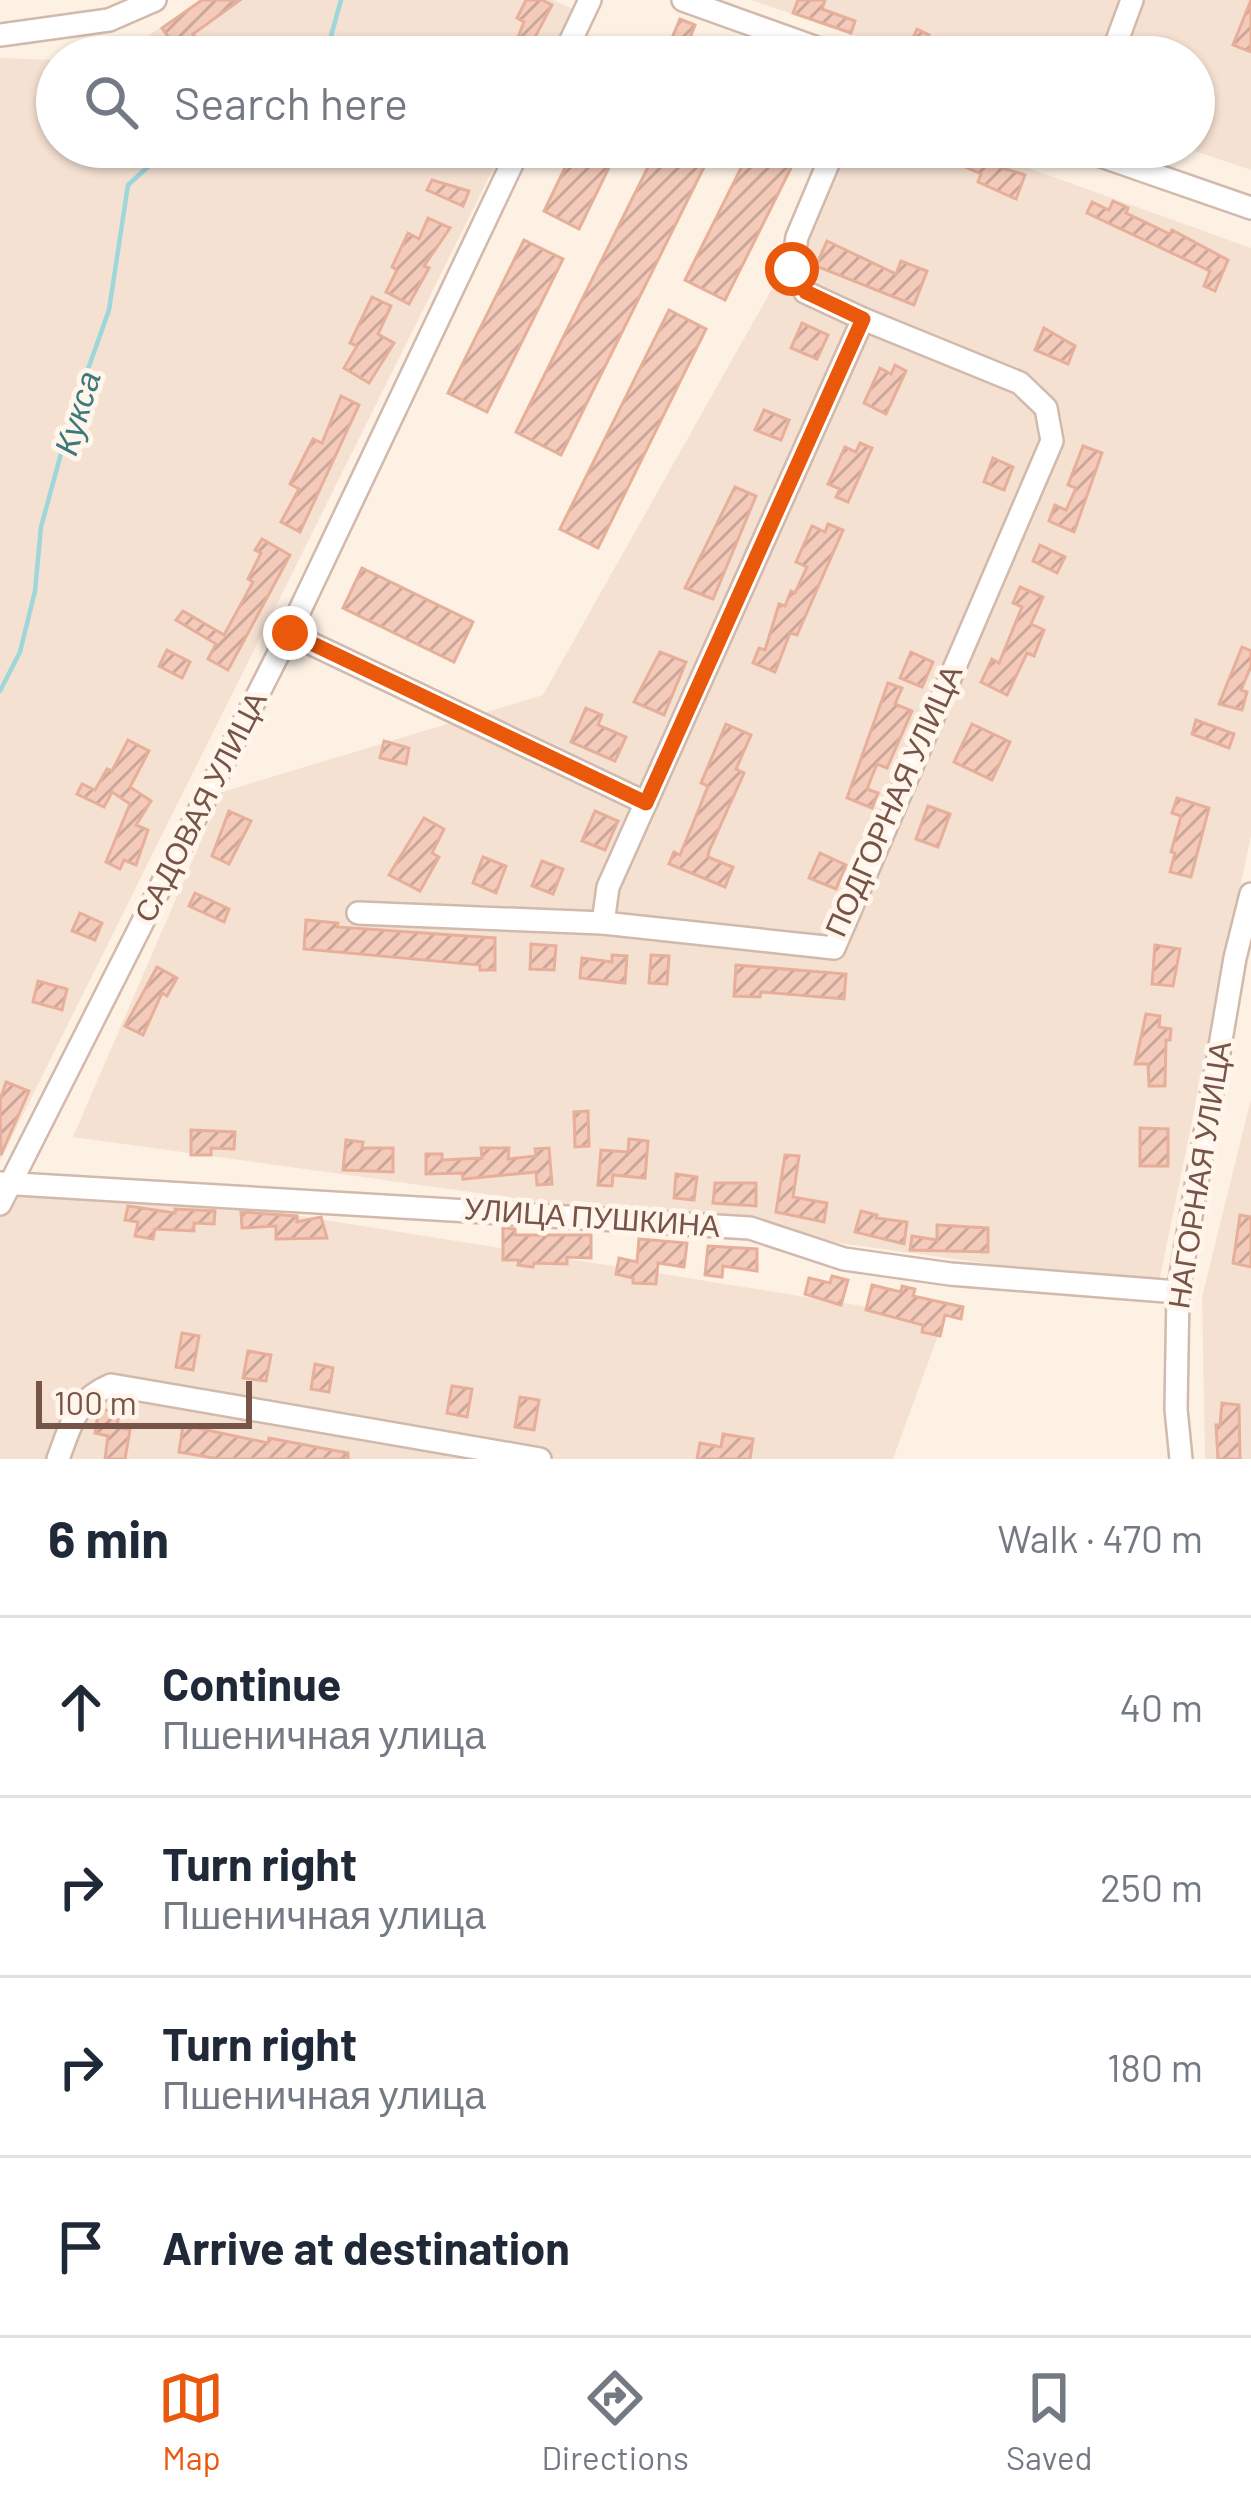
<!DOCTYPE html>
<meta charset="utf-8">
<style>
body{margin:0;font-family:Barlow,sans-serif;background:#f6f6f7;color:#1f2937}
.scale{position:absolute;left:36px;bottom:30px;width:216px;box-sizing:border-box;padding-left:12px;border:6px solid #775448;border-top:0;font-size:33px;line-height:42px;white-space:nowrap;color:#775448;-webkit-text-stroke:9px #fff5eb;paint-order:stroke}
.stop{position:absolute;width:36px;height:36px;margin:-27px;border:9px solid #ea580c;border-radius:50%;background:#fff}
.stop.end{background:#ea580c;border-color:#fff;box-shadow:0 3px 12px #0008}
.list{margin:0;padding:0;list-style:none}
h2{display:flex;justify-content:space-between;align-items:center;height:156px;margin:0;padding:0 48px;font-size:51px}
h2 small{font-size:39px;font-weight:400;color:#747a83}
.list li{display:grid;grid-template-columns:78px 1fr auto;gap:36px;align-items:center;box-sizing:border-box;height:180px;padding:0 48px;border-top:3px solid #e0e1e3}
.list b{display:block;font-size:45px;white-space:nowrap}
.list p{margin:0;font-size:39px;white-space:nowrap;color:#747a83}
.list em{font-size:39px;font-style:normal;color:#747a83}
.icon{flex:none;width:66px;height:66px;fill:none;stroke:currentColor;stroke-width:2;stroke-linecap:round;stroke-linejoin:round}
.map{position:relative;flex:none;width:1251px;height:1459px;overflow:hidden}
.search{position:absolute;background:#fff;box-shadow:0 3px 9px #0004;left:36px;right:36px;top:36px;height:132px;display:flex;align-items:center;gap:30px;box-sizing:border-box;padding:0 42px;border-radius:66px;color:#747a83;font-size:45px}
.sheet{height:876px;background:#fff}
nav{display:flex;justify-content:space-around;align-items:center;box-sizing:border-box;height:168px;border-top:3px solid #e0e1e3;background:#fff;font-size:33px;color:#747a83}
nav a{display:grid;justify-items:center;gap:6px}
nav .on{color:#ea580c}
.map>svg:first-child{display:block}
.residential{fill:#f5e1d2}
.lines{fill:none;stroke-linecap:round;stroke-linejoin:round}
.stream{stroke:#9dd7da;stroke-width:4.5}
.building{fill:url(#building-hatch);stroke:#e7af9a;stroke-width:3}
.minor-casing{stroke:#d1b9ac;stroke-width:26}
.minor{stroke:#fff;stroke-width:21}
.route{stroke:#ea580c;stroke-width:15}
.labels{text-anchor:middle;stroke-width:10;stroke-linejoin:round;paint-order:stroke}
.street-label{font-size:30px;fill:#775448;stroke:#fff5eb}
.water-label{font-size:33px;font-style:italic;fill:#3b797d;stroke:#fff5eb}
</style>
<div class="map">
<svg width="1251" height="1459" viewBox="0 0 1251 1459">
<defs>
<pattern id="building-hatch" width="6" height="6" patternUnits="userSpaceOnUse" patternTransform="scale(3)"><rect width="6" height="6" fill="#f4cbba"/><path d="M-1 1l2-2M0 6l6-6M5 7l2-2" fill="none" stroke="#caa799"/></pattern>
</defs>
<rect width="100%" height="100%" fill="#fdf1e4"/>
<g class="residential">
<path d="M201,0H553L573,9L549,57H117Z"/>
<path d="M751,0H1251V170L1183,147H1194V57H919Z"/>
<path d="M0,58L57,60V147H504L0,1161Z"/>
<path d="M852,147H970L1251,248V835L1158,1287L73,1137L222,792L543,695Z"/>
<path d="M1251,1099V1459H1205L1202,1297Z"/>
<path d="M31,1173L944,1319L893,1459H0V1178Z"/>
</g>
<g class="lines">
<g class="stream">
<path d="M321,57L328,47L341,0"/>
<path d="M0,691L20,652L35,591L41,527L71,417L109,310L128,185L170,147"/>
</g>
</g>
<g class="building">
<path d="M202,0H240L193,34L197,40L180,53L162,28Z"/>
<path d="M526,0H542L552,5L534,39L541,42L535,57H510L524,22L517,18Z"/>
<path d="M798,0H825L822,9L855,21L851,33L793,13Z"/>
<path d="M1251,0V52L1233,45Z"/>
<path d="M680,19L695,25L682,57H664Z"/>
<path d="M917,29L929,35L927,40L955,52L958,43L992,57H938L922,50L920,55L908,50Z"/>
<path d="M575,147H619L579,229L544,211Z"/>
<path d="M658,147H714L561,455L516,432Z"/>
<path d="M934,147H976L971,158L1025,175L1016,199L978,182L981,174L945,158L947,153Z"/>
<path d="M751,148L791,168L725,300L685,280Z"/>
<path d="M432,180L469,191L463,206L427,190Z"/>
<path d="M1113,201L1128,208L1126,213L1170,234L1172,230L1228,260L1215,291L1204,286L1210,271L1087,213L1092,202L1109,210Z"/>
<path d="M428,218L450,228L424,266L429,268L409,304L386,292L397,270L392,267L408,233L419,239Z"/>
<path d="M524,240L563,259L487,412L448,393Z"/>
<path d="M827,241L896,274L901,261L927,271L914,305L816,266Z"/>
<path d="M372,297L391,306L378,334L394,343L369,383L344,368L357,346L350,343Z"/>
<path d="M669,310L706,329L598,548L560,529Z"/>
<path d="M802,323L828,335L817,359L791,348Z"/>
<path d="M1044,328L1075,346L1068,364L1035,350Z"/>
<path d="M895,365L906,371L886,414L864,403L880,368L891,374Z"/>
<path d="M341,396L359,405L300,532L281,522L299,489L290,484L313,439L322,443Z"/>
<path d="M764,410L789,420L781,440L755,430Z"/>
<path d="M860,443L872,448L848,502L836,497L840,489L828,484L845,447L856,452Z"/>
<path d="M1083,446L1102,453L1074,532L1049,521L1055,505L1066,510L1076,488L1068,485Z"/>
<path d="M993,458L1013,467L1004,490L984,482Z"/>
<path d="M735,487L756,496L713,599L685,588Z"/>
<path d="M828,524L843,530L797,635L790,633L775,672L753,663L759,648L765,650L779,604L785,606L791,591L795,593L807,567L796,562L812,526L825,532Z"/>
<path d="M262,539L290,555L228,670L208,659L216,644L176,620L183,611L224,635L253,582L248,579L261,553L255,550Z"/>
<path d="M1040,545L1065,557L1057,573L1033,561Z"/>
<path d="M362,568L473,622L454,662L343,608Z"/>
<path d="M1020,587L1043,597L1031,624L1044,630L1034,656L1027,653L1007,695L981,682L992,659L999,663L1022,607L1013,603Z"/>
<path d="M1242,647L1251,651V666L1241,690L1247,692L1242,710L1219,704Z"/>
<path d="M167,650L190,662L182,678L159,666Z"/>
<path d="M660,652L686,662L664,715L634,702Z"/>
<path d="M911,652L933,662L922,687L900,678Z"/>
<path d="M888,683L902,688L895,704L912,711L887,768L877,764L867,789L878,793L872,808L847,798Z"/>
<path d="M586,708L602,715L598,725L626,737L615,761L571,742Z"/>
<path d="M1196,720L1234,734L1229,748L1192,734Z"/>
<path d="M726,724L751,735L736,769L744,773L709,851L708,857L733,867L725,887L669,864L674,852L680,855L692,826L708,786L701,783Z"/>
<path d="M972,724L1010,742L992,780L954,762Z"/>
<path d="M128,740L149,751L130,787L151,801L136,825L148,830L136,865L124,860L120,869L106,862L130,804L112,792L104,807L77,794L82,784L95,790L107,769L112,771Z"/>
<path d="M384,741L409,748L406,764L380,758Z"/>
<path d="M1177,798L1209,808L1191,877L1170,872L1175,853L1171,852L1181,816L1172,813Z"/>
<path d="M928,806L950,814L938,847L916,839Z"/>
<path d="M229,811L251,821L229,864L212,856Z"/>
<path d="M595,811L618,821L605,850L582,841Z"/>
<path d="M424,818L444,829L432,853L439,857L420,891L389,875Z"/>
<path d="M820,853L846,865L836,889L809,878Z"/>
<path d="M483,857L506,866L496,893L473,883Z"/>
<path d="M542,861L563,869L553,894L532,886Z"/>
<path d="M195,893L229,909L224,922L189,906Z"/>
<path d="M80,913L102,923L95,940L72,931Z"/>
<path d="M306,920L338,923L337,927L495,938V970H480V965L304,949Z"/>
<path d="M531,944L556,946L554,970L530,969Z"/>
<path d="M1155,945L1180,949L1173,986L1152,984Z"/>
<path d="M612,955L627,956L625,983L580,978L582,958L612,962Z"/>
<path d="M651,955L669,956L667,984L649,983Z"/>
<path d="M736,965L846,974L844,999L761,992L760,997L734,996Z"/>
<path d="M157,967L177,978L167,996L162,993L143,1035L125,1026Z"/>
<path d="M38,981L67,989L62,1010L33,1002Z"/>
<path d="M1146,1014L1160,1016L1159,1027L1171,1029L1170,1040H1166L1165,1086H1149L1148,1064H1135Z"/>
<path d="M6,1082L29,1091L1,1155L0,1100Z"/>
<path d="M588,1111L589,1146L575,1147L574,1112Z"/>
<path d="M1140,1128L1168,1129V1166H1140Z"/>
<path d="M191,1130L235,1132L234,1149L211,1148V1155H191Z"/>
<path d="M629,1139L648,1141L645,1178L613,1175L612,1186L598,1185L601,1150L628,1152Z"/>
<path d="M346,1140L363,1142L362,1148H393V1172L343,1170Z"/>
<path d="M481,1148H509L508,1159L536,1156L535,1149L549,1148L552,1184L537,1185L536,1172L463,1179L462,1173L426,1174V1154H442V1160L482,1158Z"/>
<path d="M785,1155L799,1156L793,1197L827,1203L824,1222L776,1212Z"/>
<path d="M676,1174L697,1177L694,1200L674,1198Z"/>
<path d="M715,1183H756V1206L713,1203Z"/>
<path d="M128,1206L175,1213V1209L215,1211L214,1224L194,1223V1231L155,1229L153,1239L135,1236L138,1222L125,1220Z"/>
<path d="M861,1211L877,1215L876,1218L907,1222L904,1244L855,1232Z"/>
<path d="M241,1212L297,1216V1222L321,1217L327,1238L276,1239V1226L242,1228Z"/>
<path d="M1240,1215L1251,1217V1267L1233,1263Z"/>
<path d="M937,1225L988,1228V1252L910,1250L912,1236L937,1240Z"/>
<path d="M503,1228L515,1229V1235H591V1258L567,1257V1264L534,1263L533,1267L518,1265L519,1260H503Z"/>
<path d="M639,1239L687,1243L684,1267L658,1263L656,1284L633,1283V1278L616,1274L619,1258L637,1262Z"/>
<path d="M708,1246L757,1249V1271L723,1266L722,1277L705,1275Z"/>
<path d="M832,1276L848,1280L841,1305L805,1294L809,1278L830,1283Z"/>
<path d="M872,1285L901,1292L902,1286L915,1289L913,1296L963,1307L961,1319L945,1315L940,1336L922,1332L923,1325L866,1310Z"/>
<path d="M182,1333L199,1336L193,1370L176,1367Z"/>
<path d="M248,1351L271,1355L266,1381L243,1378Z"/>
<path d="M315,1364L333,1368L329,1392L311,1389Z"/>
<path d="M452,1386L472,1389L467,1417L447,1413Z"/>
<path d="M520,1397L539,1400L534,1430L515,1427Z"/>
<path d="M1222,1403L1239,1405L1240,1459H1218L1216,1425H1220Z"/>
<path d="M99,1409L119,1412L117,1427L130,1430L125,1459H105L108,1436L95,1433Z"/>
<path d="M183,1425L268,1443L269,1438L348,1453V1459H219L179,1452Z"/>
<path d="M723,1434L753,1439L750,1459H697L700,1443L721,1447Z"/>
</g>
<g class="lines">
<g class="minor-casing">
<g id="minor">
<path d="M683,0L842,57"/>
<path d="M0,35L109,20L155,0"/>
<path d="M563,57L590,0"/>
<path d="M1111,57L1132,0"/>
<path d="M1075,147L1251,208"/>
<path d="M289,633L646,803"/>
<path d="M358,913L603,923L834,948L1052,441L1046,408L1020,383L863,319"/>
<path d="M603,923L608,887L863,319L805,292L792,269L797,237L835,147"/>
<path d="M0,1183L750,1228L844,1259L950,1274L1178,1292"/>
<path d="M0,1204L289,633L520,147"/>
<path d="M58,1459C71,1425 75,1400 111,1385L540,1459"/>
<path d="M1181,1459L1176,1409L1178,1292L1235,958L1251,894"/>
</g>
</g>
<use href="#minor" class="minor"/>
</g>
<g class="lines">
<path class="route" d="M290,633L646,803L863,319L806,292L792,269"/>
</g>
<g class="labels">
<g class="street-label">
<text transform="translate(894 801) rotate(-66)" y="10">ПОДГОРНАЯ УЛИЦА</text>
<text transform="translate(201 807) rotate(-63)" y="10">САДОВАЯ УЛИЦА</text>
<text transform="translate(1200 1175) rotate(-81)" y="10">НАГОРНАЯ УЛИЦА</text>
<text transform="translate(592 1218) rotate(4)" y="10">УЛИЦА ПУШКИНА</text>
</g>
<g class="water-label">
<text transform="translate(77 413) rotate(-73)" y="12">Кукса</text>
</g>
</g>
</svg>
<div class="scale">100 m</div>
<div class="stop" style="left:792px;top:269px"></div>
<div class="stop end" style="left:290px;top:633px"></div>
<div class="search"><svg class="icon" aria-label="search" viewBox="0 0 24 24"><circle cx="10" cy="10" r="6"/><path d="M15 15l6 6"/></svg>Search here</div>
</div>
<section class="sheet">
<h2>6 min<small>Walk · 470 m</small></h2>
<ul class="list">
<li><svg class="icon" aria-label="ahead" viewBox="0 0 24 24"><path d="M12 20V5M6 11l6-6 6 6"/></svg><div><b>Continue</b><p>Пшеничная улица</p></div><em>40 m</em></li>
<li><svg class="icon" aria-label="right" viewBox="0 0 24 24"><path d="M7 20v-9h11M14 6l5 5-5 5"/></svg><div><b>Turn right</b><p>Пшеничная улица</p></div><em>250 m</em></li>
<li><svg class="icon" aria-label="right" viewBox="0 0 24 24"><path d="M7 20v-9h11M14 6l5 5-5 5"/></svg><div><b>Turn right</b><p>Пшеничная улица</p></div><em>180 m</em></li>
<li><svg class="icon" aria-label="arrive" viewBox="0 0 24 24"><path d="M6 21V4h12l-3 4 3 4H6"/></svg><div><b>Arrive at destination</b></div></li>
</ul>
</section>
<nav>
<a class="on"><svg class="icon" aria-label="map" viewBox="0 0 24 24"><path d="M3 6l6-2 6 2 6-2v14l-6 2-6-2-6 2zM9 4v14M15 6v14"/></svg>Map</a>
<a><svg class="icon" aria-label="directions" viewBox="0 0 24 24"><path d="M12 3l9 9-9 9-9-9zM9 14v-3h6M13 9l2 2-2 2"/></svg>Directions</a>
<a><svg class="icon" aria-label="saved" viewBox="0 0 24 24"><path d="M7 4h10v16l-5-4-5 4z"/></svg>Saved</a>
</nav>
